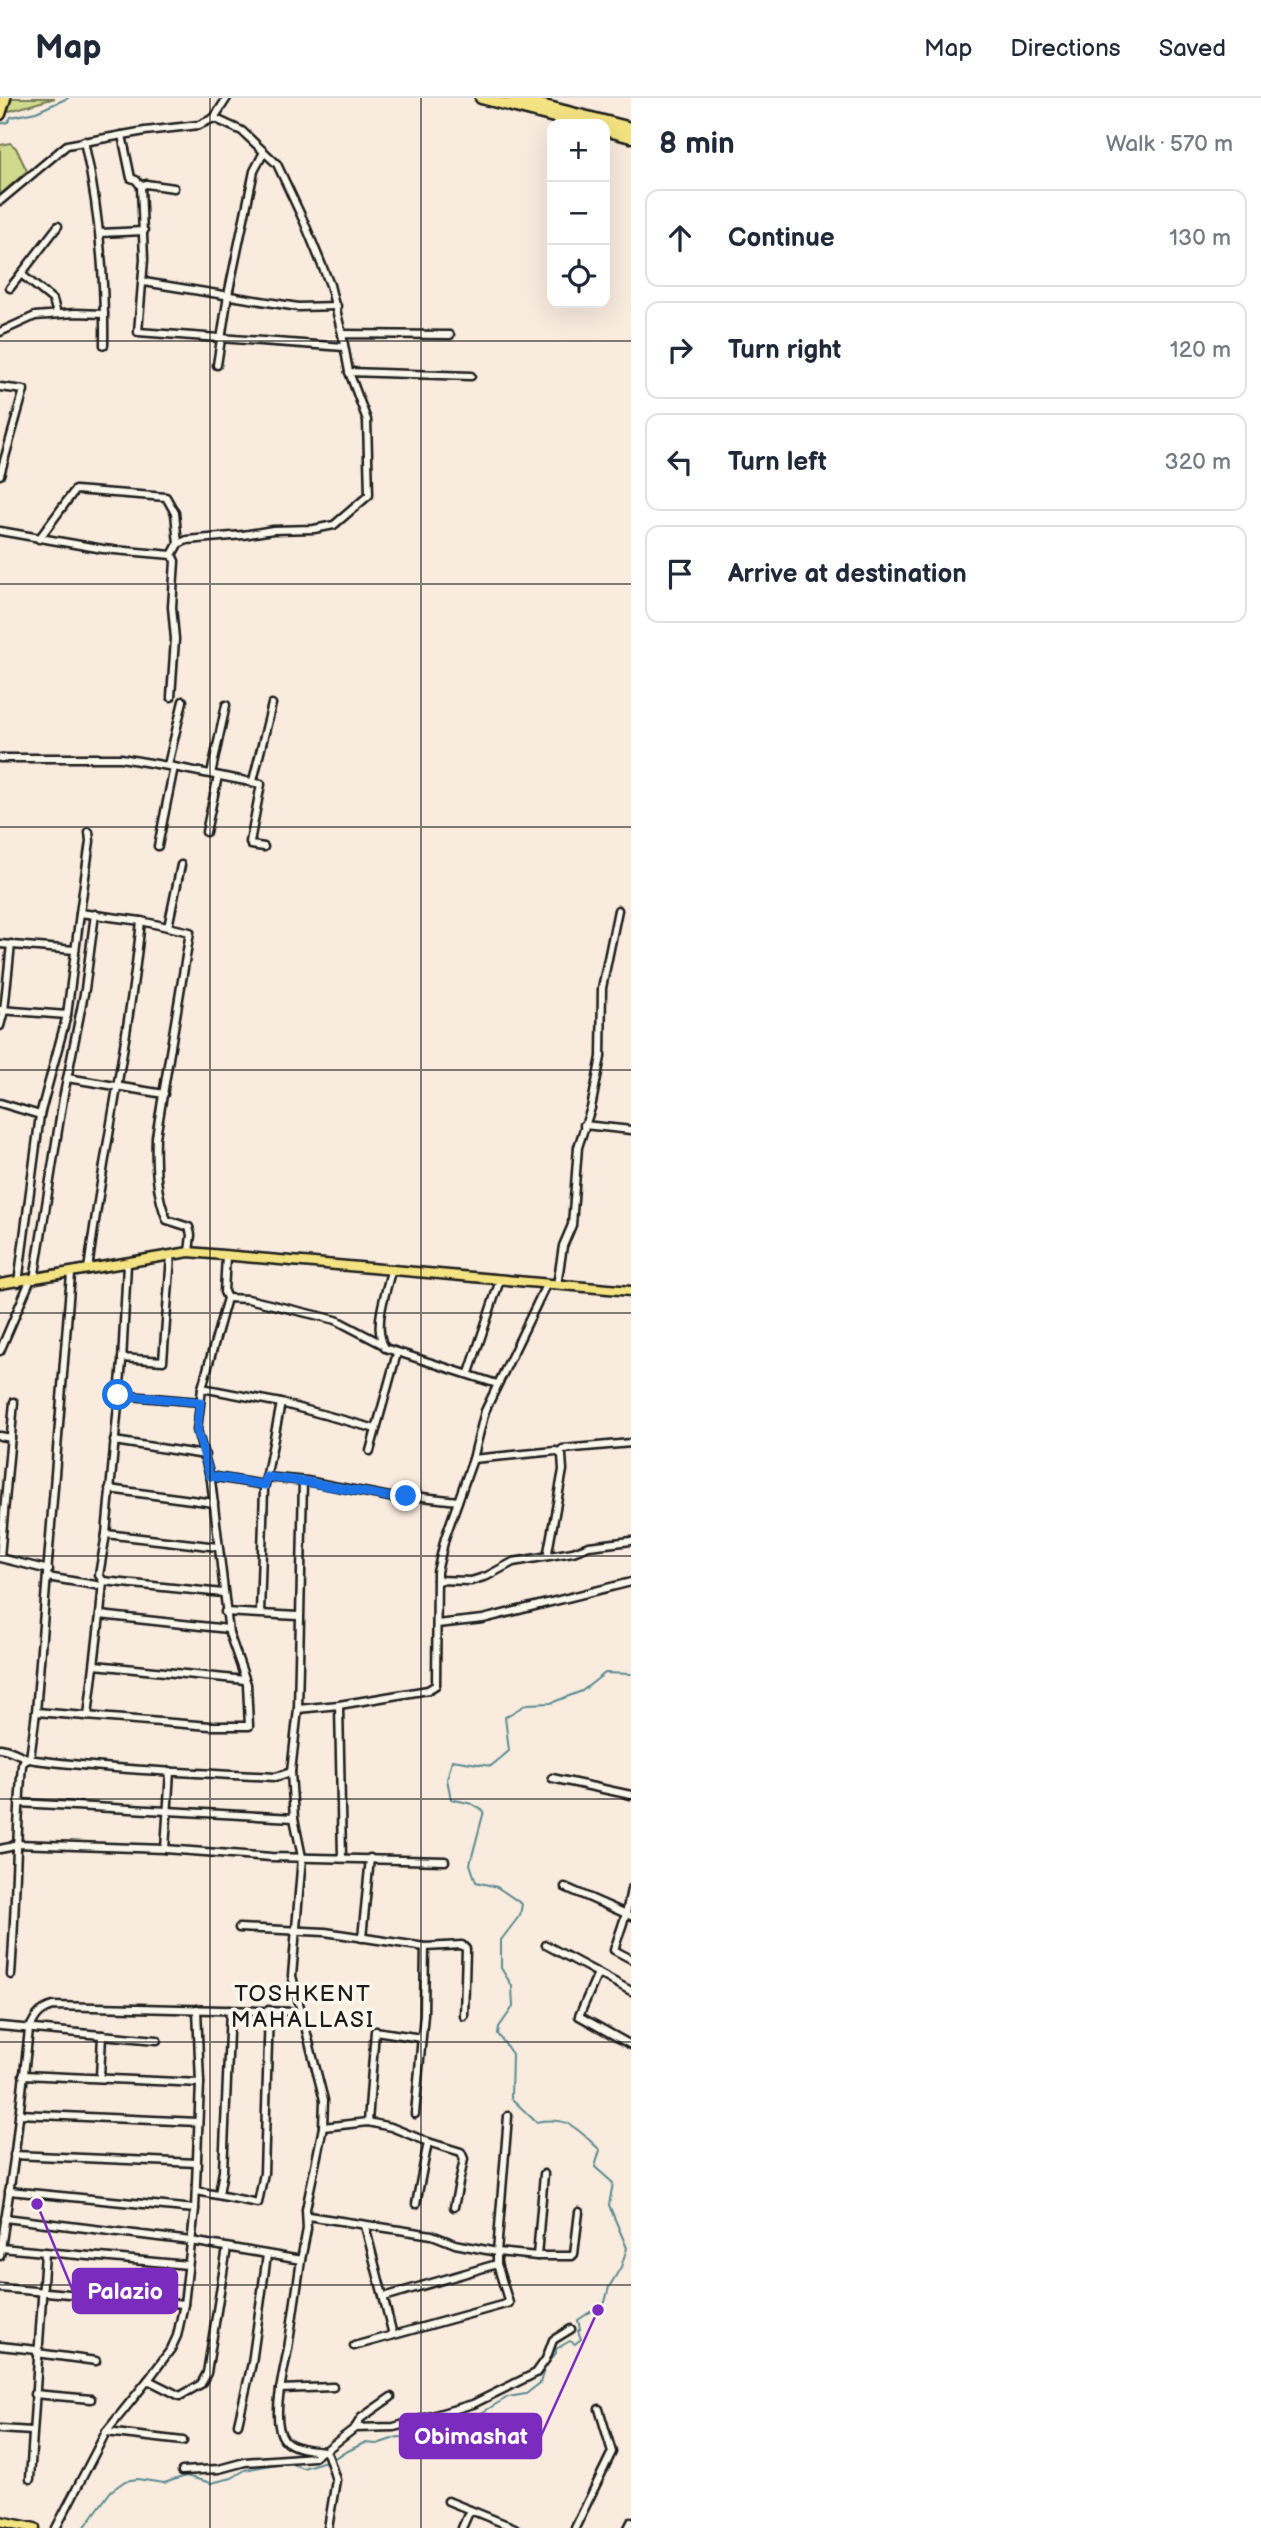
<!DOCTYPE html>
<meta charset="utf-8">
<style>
body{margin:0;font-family:"Balsamiq Sans",sans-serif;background:#f6f6f7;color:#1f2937}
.controls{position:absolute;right:21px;top:21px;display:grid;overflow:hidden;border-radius:14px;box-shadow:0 7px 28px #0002}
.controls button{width:63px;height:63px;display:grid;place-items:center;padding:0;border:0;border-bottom:2px solid #e0e1e3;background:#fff;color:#1f2937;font:35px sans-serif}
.stop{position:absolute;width:21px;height:21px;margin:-16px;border:5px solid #1a73e8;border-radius:50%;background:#fff}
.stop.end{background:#1a73e8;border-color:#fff;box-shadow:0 2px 7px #0008}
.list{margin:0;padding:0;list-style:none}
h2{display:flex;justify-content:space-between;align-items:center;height:91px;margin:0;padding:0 28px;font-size:30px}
h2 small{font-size:23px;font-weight:400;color:#747a83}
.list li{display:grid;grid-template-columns:46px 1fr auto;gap:21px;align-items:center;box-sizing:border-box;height:98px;margin:0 14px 14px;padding:0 14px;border:2px solid #e0e1e3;border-radius:14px}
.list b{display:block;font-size:26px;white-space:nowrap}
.list em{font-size:23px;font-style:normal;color:#747a83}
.icon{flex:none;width:38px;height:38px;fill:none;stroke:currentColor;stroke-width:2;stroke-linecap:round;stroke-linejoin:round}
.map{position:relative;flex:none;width:631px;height:2430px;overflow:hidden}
header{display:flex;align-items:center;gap:42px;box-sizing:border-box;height:98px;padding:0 35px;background:#fff;border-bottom:2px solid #e0e1e3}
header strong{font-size:33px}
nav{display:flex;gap:38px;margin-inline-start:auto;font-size:24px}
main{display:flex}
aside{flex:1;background:#fff}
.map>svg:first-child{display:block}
.green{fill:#cfda8d;stroke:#767b54;stroke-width:2}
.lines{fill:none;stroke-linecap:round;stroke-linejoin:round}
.stream{stroke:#5b8b92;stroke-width:2}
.minor-casing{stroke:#1c1c1c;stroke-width:11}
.major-casing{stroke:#1c1c1c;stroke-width:13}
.highway-casing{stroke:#1c1c1c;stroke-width:15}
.minor{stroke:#fbf7ec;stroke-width:6}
.major{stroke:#f4e382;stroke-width:8}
.highway{stroke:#f4e382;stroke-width:10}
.route{stroke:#1a73e8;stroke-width:9}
.grid{fill:none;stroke:#1c1c1c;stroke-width:2;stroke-opacity:0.55}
.labels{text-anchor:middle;stroke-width:7;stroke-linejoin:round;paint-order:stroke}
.neighbourhood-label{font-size:23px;letter-spacing:2px;fill:#1c1c1c;stroke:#fbf7ec}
.leader{fill:none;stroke:#7b2cbf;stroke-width:2.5}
.callout-dot{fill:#7b2cbf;stroke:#fbf7ec;stroke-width:2.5}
.callout{fill:#7b2cbf;stroke:#7b2cbf;stroke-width:2.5}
.callout-label{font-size:23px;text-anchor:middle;font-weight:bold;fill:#fff}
</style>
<header>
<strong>Map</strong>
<nav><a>Map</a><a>Directions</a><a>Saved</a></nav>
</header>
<main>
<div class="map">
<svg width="631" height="2430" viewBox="0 0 631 2430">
<rect width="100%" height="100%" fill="#f9ebde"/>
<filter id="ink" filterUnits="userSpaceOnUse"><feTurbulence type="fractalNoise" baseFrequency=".0143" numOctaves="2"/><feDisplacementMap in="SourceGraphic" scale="14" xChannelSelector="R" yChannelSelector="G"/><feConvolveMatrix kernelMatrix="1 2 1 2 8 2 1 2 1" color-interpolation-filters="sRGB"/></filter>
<g filter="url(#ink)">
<g class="green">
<path d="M12,0H55L6,14Z"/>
<path d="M10,45L16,50L27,73L0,97V47Z"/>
</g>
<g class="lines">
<g class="stream">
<path d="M0,26L8,24L11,19L36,14L68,0"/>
<path d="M332,2361L364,2345L377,2346L398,2339L409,2340L460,2316L469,2321L473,2320L508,2299L526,2296L540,2285L545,2268L556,2255V2251L570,2243L575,2246L581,2241L578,2233L580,2231L578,2222L590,2214L598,2212L605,2204L609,2189L621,2169L627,2150L609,2107L613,2085L595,2069L600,2052C577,2031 570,2018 536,2024L511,2000L512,1956L498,1936L499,1929L513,1909L512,1888L501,1870V1842L520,1817L522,1806L497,1789L476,1784L470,1766L484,1713L472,1706L451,1701L447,1681L452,1662L491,1668L509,1653L505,1619L527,1606L551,1605L582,1593L605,1575L631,1576"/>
<path d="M84,2430L111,2393L125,2383L137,2381L164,2385L186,2378L211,2385L232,2380L245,2372L276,2366H292L303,2370L326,2363"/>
</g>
<g class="minor-casing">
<g id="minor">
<path d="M214,20L242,33L277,66L305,126L330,187L342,236"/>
<path d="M122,37L131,80L136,82L141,88L144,161L138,234L344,249"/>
<path d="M84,43C99,110 105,178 104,247"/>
<path d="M141,88L146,86L174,90"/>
<path d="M0,103L67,47L145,33L199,27L214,20L227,0"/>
<path d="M100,135L144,133"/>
<path d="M144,184L298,209L337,208"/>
<path d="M10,190L21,176"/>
<path d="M57,216L53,202L21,176L58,128"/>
<path d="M0,234L35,218L75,215L104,216"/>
<path d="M217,267L228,197L254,73L264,54"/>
<path d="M349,274L471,278"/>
<path d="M0,289L24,292L0,377"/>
<path d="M0,433L103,451L172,457L178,446L187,442L243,437L273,432L314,431L334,427L369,397L367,322L349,274L342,236L450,237"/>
<path d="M39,441L75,392L166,399L175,415L178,446"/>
<path d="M171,599L175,541L172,509L175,463L172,457"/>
<path d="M0,660H121L174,669L158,748"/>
<path d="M168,667L183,603"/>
<path d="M174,669L261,686L250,744L251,747L264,749"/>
<path d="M211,676L226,607"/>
<path d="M253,683L272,606"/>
<path d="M206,734L218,678"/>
<path d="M80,815L90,743L89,734"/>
<path d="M168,829L181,767"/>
<path d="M0,846L75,852"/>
<path d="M0,912L67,917"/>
<path d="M0,928L4,913L11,846"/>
<path d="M67,980L164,996"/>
<path d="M0,1005L40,1017"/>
<path d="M584,1027L631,1032"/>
<path d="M88,1172C103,1056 129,940 141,823"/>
<path d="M391,1173C386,1195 372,1230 385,1250L497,1286"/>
<path d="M34,1182L63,1001L85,891L95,816"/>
<path d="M18,1185L40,1017L67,917L80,815L141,823L190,834L156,1039C155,1067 156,1096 167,1122L189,1129L191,1137L189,1154"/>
<path d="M546,1187L485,1313L473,1361L545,1354L556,1353L562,1357L563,1372L548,1454"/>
<path d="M557,1187L563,1148L572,1127L578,1049L591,1010L601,959L602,890L618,812"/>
<path d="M227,1200L248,1201L336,1222L382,1246"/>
<path d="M0,1253L30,1183"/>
<path d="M122,1260L163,1263L171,1158"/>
<path d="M469,1275L500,1182"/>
<path d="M202,1290L281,1305L376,1331"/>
<path d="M118,1297L200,1304"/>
<path d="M0,1338L11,1340"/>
<path d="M114,1343L205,1357"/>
<path d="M370,1353L397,1255"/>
<path d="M559,1354L563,1351L631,1345"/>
<path d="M210,1378L265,1387"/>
<path d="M266,1379L307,1383L400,1401L413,1398L458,1403"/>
<path d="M109,1391L214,1405"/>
<path d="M106,1436L218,1449"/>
<path d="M0,1459L14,1304"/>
<path d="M0,1460L49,1472"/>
<path d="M47,1479L102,1488"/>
<path d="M437,1482L471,1483L487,1478L513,1464L573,1454L589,1448L631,1443"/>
<path d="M103,1483L223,1495"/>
<path d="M225,1514L298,1518"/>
<path d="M260,1515L264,1391L281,1305"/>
<path d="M100,1517L228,1531"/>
<path d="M437,1526L483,1521L631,1484"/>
<path d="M95,1567L245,1582"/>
<path d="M339,1607L342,1760"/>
<path d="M298,1611L339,1607L428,1592L436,1587L437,1474L445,1440L473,1361"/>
<path d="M36,1614L210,1628H249L247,1586L229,1535L211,1382L197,1332L202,1290L227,1200L224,1194L226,1158"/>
<path d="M88,1618L100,1517L103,1483L99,1477L106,1436L122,1264L127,1166"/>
<path d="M0,1650C14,1652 24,1661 35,1662C114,1672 196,1675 276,1679L291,1674"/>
<path d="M552,1680L631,1697"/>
<path d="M19,1705L294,1720"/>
<path d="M0,1751L10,1749L16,1746L165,1751L271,1759L445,1763"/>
<path d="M165,1751L170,1673"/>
<path d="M565,1789L631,1818"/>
<path d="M631,1791L626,1816L614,1852L631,1861"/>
<path d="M239,1830L325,1834L425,1849L462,1847L466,1851L464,1918"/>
<path d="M362,1840L370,1760"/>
<path d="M546,1847L598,1875"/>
<path d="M11,1877C16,1807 16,1737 22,1667L24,1663L30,1661L36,1614L71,1176"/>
<path d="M631,1893L598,1875L579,1918L631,1947"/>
<path d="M0,1928L157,1942"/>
<path d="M23,1977L200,1985"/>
<path d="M100,1979L102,1937"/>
<path d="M19,2016L198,2024"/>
<path d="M415,2016L424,1916L425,1849"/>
<path d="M368,2024L375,1933L421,1940"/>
<path d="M323,2029L368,2024L391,2029L428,2044L461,2054L464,2061L454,2109"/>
<path d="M14,2057L197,2065"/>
<path d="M9,2093L195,2111"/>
<path d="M197,2093L258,2105L264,2075L269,1912"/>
<path d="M219,2096L223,2073L230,1912"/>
<path d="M416,2106L428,2044"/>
<path d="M308,2118L432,2137L455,2146L497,2154L537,2158H572L574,2156L579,2114"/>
<path d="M5,2120L191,2143L301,2162L307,2131L306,2111L323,2029L324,2002L292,1878L302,1759L294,1720L291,1674L298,1611L303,1383"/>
<path d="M365,2128L393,2237"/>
<path d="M1,2150L188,2167"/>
<path d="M0,2158L15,2054L29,1932C35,1919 39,1912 53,1908L300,1914"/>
<path d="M537,2158L544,2076"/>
<path d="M301,2162C297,2190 293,2217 289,2244C286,2267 269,2321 284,2341C292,2351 313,2352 325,2353L328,2357L336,2382L328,2430"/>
<path d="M0,2190L184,2206"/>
<path d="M384,2199L497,2166"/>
<path d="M0,2248L37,2252"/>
<path d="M354,2248L509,2205L497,2166V2154L508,2018"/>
<path d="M37,2255L96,2263"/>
<path d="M148,2282L180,2298L201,2286L207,2275L227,2150"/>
<path d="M280,2291L333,2289"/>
<path d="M34,2296L91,2301"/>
<path d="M238,2326L252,2265L267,2157"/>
<path d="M355,2330L361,2320L391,2299"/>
<path d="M0,2331L32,2333"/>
<path d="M106,2334L183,2343"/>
<path d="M325,2353L355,2330L394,2329L473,2306L536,2275L546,2261L553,2242L571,2231"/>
<path d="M182,2373L219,2371L245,2364L314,2359L322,2353"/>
<path d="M30,2381L45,2155"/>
<path d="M448,2403L515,2430"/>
<path d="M56,2430L106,2334L148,2282L171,2251L177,2238L184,2206L195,2111L200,1985L197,1911"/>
<path d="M462,2430L470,2412"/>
<path d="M575,2430L612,2354L599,2311"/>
<path d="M628,2430L631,2424"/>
</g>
</g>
<g class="major-casing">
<g id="major">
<path d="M0,1186L189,1154L631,1193"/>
<path d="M0,2423L35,2430"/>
</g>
</g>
<g class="highway-casing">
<g id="highway">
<path d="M481,0L581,26"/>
<path d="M513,0L631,30"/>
<path d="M0,16L5,0"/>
<path d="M605,32L631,39"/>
</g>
</g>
<use href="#minor" class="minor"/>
<use href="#major" class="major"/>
<use href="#highway" class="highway"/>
</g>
</g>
<g class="lines" filter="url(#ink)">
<path class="route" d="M118,1297L200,1304L197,1332L210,1378L265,1387L266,1379L307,1384L400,1401L406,1398"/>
</g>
<path class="grid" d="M210,0V2430M421,0V2430M0,243H631M0,486H631M0,729H631M0,972H631M0,1215H631M0,1458H631M0,1701H631M0,1944H631M0,2187H631"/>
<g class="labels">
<g class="neighbourhood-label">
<text x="303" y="1903">TOSHKENT<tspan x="303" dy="26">MAHALLASI</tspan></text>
</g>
</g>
<path class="leader" d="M37 2106L73 2193M598 2212L541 2338"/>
<g class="callout-dot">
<circle cx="37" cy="2106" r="7"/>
<circle cx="598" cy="2212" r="7"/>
</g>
<g class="callout">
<rect x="73" y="2171" width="104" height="44" rx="7"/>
<rect x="400" y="2316" width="141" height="44" rx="7"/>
</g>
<g class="callout-label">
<text x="125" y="2201">Palazio</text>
<text x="471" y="2346">Obimashat</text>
</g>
</svg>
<div class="controls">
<button>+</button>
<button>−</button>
<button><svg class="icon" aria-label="locate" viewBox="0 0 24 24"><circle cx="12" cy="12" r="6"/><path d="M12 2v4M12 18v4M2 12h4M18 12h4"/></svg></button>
</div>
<div class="stop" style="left:118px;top:1297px"></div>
<div class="stop end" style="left:406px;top:1398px"></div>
</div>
<aside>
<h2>8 min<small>Walk · 570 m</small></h2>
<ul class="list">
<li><svg class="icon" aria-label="ahead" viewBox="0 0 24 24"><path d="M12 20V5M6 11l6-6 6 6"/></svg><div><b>Continue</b></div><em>130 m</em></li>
<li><svg class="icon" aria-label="right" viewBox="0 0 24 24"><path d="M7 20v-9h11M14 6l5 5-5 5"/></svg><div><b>Turn right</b></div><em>120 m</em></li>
<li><svg class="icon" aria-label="left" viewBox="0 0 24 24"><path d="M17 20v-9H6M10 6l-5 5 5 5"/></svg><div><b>Turn left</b></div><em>320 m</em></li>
<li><svg class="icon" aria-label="arrive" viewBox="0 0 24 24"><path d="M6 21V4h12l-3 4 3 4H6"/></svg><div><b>Arrive at destination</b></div></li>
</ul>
</aside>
</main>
